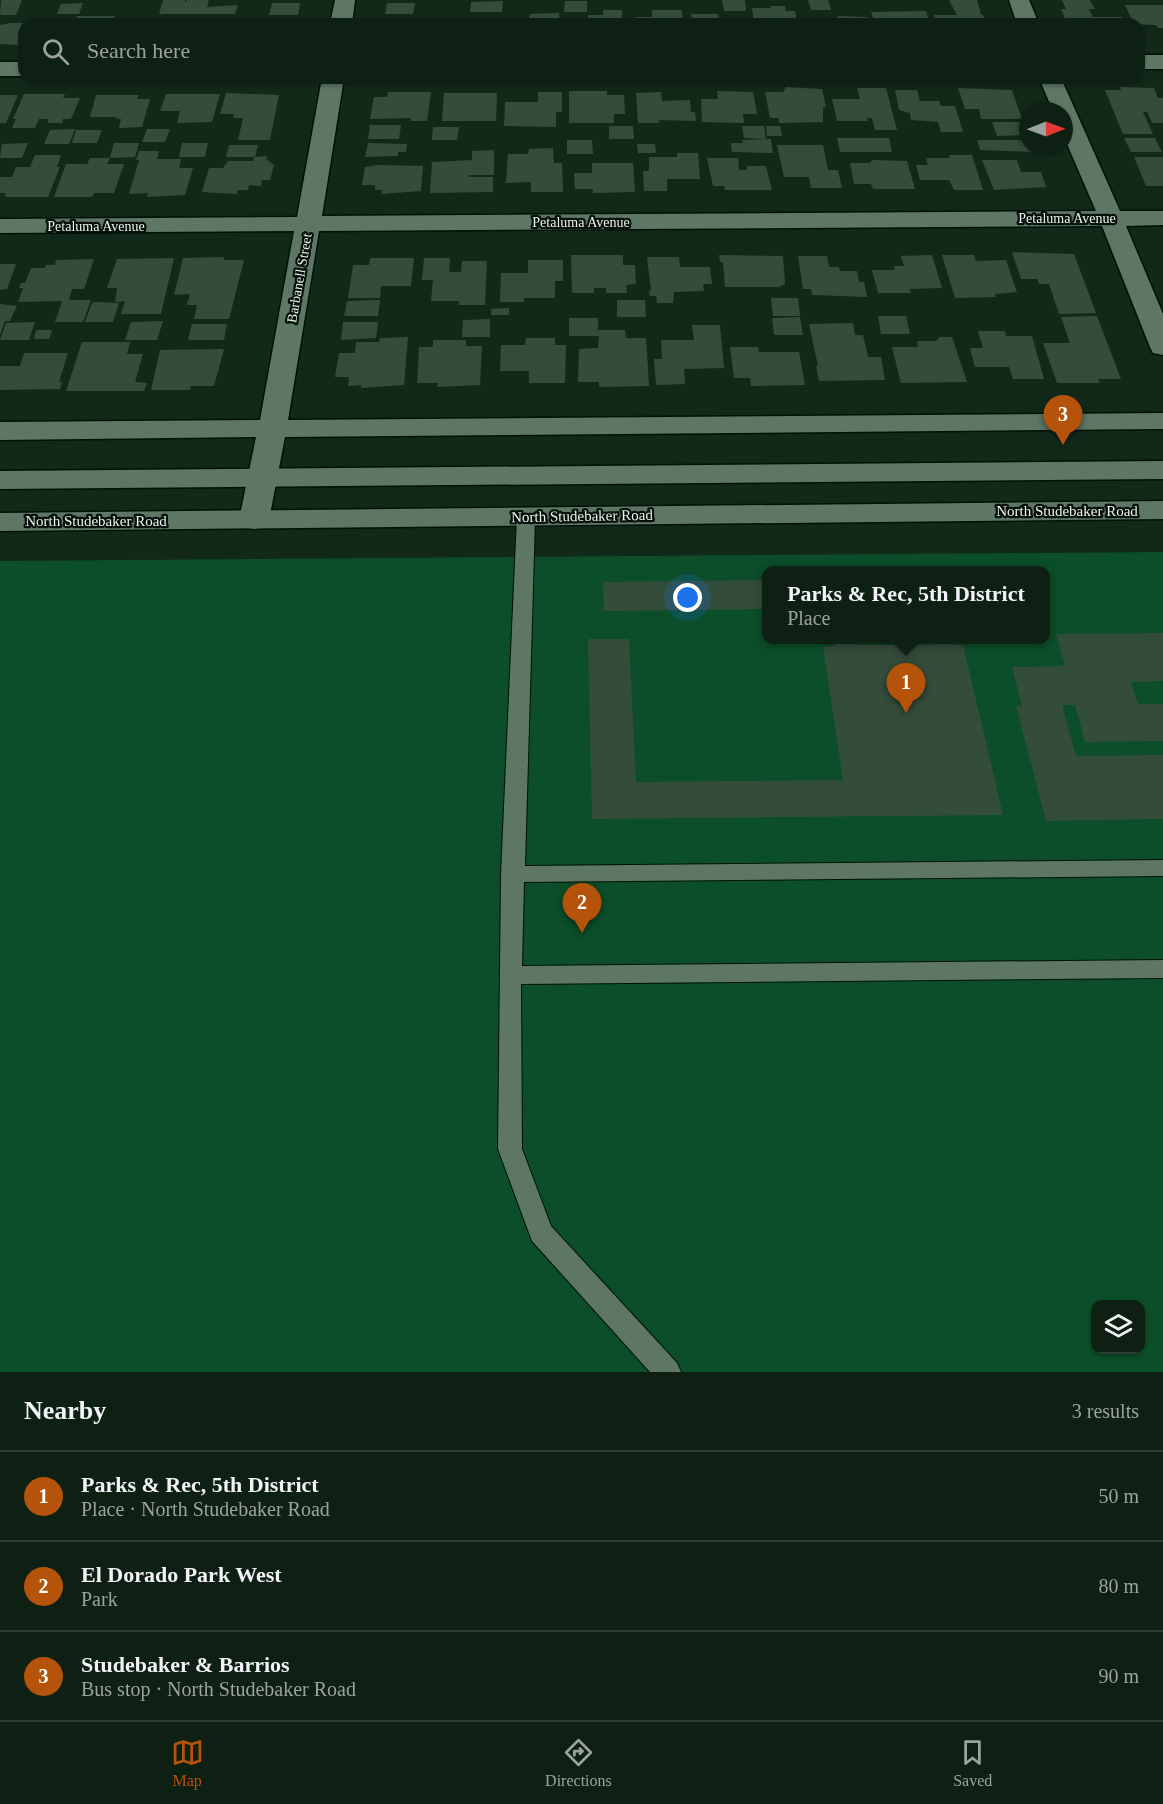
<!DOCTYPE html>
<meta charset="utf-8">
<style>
body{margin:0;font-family:"Times New Roman",serif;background:#1c2c22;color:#f1f3f6}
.controls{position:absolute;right:18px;bottom:18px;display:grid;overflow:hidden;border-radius:12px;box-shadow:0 2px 4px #0004}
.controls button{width:54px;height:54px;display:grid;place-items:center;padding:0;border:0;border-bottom:2px solid #2e3d34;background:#0e1f14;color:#f1f3f6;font:30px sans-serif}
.compass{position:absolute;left:1019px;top:102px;width:54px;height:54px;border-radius:50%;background:#0e1f14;box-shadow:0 2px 4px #0004;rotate:89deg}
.you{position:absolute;left:688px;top:598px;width:21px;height:21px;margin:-15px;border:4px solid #fff;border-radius:50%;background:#1a73e8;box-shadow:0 0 0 9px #1a73e833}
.badge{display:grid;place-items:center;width:39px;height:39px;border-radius:50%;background:#b45309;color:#fff;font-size:20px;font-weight:700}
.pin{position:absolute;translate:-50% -50px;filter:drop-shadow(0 2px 3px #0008)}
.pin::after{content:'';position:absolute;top:32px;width:21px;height:18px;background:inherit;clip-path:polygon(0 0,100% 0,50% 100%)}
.popup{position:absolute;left:762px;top:566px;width:288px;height:78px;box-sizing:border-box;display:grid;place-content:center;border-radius:12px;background:#0e1f14;filter:drop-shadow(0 2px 4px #0005);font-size:20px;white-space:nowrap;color:#9ba2a0}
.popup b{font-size:22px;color:#f1f3f6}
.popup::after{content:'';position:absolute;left:50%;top:100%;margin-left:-12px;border:12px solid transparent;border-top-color:#0e1f14}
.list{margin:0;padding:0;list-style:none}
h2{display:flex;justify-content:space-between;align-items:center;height:78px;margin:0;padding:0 24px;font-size:26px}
h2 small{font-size:20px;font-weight:400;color:#9ba2a0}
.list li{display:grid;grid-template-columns:39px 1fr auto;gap:18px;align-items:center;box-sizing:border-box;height:90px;padding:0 24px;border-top:2px solid #2e3d34}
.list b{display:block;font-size:22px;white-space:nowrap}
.list p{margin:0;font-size:20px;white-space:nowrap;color:#9ba2a0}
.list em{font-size:20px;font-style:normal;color:#9ba2a0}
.icon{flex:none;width:33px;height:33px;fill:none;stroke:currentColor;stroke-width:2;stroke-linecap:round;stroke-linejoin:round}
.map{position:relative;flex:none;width:1163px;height:1372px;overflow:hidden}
.search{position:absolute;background:#0e1f14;box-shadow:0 2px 4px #0004;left:18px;right:18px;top:18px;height:66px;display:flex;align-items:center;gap:15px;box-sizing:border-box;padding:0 21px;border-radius:18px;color:#9ba2a0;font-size:22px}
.sheet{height:348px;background:#0e1f14}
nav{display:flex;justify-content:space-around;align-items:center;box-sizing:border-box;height:84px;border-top:2px solid #2e3d34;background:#0e1f14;font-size:16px;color:#9ba2a0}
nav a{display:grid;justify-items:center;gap:3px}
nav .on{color:#b45309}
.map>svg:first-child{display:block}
.green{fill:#0b4e29;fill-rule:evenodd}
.building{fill:#344d3b}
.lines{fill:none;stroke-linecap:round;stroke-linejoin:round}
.lane-casing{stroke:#001205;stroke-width:2}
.street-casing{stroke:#001205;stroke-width:3}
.secondary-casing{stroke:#001205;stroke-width:3}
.lane{fill:#5d7764;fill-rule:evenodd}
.street{fill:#5d7764;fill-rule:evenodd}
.secondary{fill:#5d7764;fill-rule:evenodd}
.labels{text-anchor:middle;stroke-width:4.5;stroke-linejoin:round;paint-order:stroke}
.far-street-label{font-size:14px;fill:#e8f6eb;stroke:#060f09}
.street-label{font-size:15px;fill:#e8f6eb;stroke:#060f09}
</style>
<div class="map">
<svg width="1163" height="1372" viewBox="0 0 1163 1372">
<rect width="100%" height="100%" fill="#12291a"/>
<path class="green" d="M1163,552V1372H0V561ZM766,570H1046V640H766ZM1096,1304H1140V1350H1096Z"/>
<g class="building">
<path d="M1,0H22L16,15H0Z"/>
<path d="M163,0H185V3L187,0H209L207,7L238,5L235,14H159Z"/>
<path d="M722,0H745L746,11H724Z"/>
<path d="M808,0H828L831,10H811Z"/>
<path d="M949,0H977L981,15H983L987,24H936L934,15H957Z"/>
<path d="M1062,0H1090L1095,9H1089L1093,17H1122L1125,24H1073L1071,21H1066L1061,9H1066Z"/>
<path d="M503,1L502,12H470L471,2Z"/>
<path d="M565,1H587V12H564Z"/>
<path d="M83,3L79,14H57L61,4Z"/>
<path d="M272,3H300L298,15H269Z"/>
<path d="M387,3H415L413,14H385Z"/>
<path d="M1125,5H1163V28H1158L1156,25L1134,24Z"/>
<path d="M770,6H785L786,11H795L797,24H754L752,8H771Z"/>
<path d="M603,10H622V24H574L581,19H588V15H603Z"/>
<path d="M652,10H682L683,24H635V17H652Z"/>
<path d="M926,11L930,24H875L871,12Z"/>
<path d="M559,13L560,24H509V18H529L530,14Z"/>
<path d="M691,14H718L719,22L742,21V24H693Z"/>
<path d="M77,16H115L112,24H74Z"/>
<path d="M839,16L867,17L869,24H817L816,19H834Z"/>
<path d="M446,19H484L483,24H445Z"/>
<path d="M203,20H232L231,24H202Z"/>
<path d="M252,20H299L298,24H252Z"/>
<path d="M399,20H422L438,22V24H384L385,22Z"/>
<path d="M10,23H24V42H20L18,45L0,44V25Z"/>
<path d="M786,87L822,89L826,107H823V122L779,123V118H770L765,92H783Z"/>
<path d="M1120,87L1154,88L1158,98H1163V123H1152L1147,112H1143L1153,134H1123L1105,90H1121Z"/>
<path d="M857,88H886L897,130H875L872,118H867L868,121H837L832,99H860Z"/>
<path d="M958,88L1012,90L1022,119H981L979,109H965Z"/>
<path d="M895,90H917L920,101H939L941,106H955L963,132H941L938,122L911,120L910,113L899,110Z"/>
<path d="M569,91H607V95H624L625,114H614V123H569Z"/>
<path d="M717,91L753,92L757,114H743L744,123L702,122L701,99H718Z"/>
<path d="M388,92H431L427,121H411V118L370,119L374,97H387Z"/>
<path d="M538,92H562V112H556V127L504,126L505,102H538Z"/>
<path d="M661,92L662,101L690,100L691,112H695L696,121L659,120V123H638L636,93Z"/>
<path d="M226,93L279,95L270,140H238L243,118H233L234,114H220Z"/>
<path d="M444,93H497L496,121H442Z"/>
<path d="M24,94H65L63,98H80L71,119H63L62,123H47L49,119H39L35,128H12L16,119H13Z"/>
<path d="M166,94H220L212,122L177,123L180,111H160Z"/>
<path d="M0,95H18L6,123H0Z"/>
<path d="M96,95H139L137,99H150L142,127L119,128L121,119H116L117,117H90Z"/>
<path d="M992,122H1023L1028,135L997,136Z"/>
<path d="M370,125H401L399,139H368Z"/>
<path d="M609,126H633L634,139H609Z"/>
<path d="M742,126H764L766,139L744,138Z"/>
<path d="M766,126H780L782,136H767Z"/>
<path d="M433,127H459L457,140H432Z"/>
<path d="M75,129L69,144H44L50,130Z"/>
<path d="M147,129H170L165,142H142Z"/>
<path d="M76,130H102L97,143H72Z"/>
<path d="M837,138H889L892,152H840Z"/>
<path d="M1124,138H1155L1162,152H1131Z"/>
<path d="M771,139L773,153L732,152L731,143H743L742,140Z"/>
<path d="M567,140H592L593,154H567Z"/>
<path d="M977,140H1028V147H1032L1034,152L980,150Z"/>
<path d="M28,143L22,158H0L2,144Z"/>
<path d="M114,143H139L135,157L112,158L110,157Z"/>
<path d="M182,143H208L205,157H179Z"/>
<path d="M368,143L407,144L406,152H398V156L365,157Z"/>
<path d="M637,144H655L656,153H638Z"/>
<path d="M229,145H258L255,157L267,156L266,159L274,165L270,180H262L261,186L249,185L248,190H238L237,194L202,192L209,168H223L228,161H253L254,157H226Z"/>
<path d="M777,145H823L828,170H838L842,188H811L809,177H784Z"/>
<path d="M553,148L554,163H562L563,192H531V182L506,183L508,154H528L529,149Z"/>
<path d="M494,150V175H469V177H493V192L430,193L432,162L472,160V151Z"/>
<path d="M139,151H159L157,159H181L179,168H193L185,195L147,197L148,193L129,194L139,160H136Z"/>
<path d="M677,153H698L700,179H667V191H644L643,171H649V157H677Z"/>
<path d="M35,155H61L57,167H60L48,197H5L6,193H0V177H12L16,167H30Z"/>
<path d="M949,155H972L983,190H954L949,180H920L916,165H928L926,158H950Z"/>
<path d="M1134,157H1163V186H1146Z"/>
<path d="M90,158H110L107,164H124L114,193H94L92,197H54L66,164H87Z"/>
<path d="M707,158H738L739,170H747V166H766L772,190H725L724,186H713Z"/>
<path d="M872,160L907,161L915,189H873L871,184H854L850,163H870Z"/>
<path d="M982,160H1017L1021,172H1041L1046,187L994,190Z"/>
<path d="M592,163H633L635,192L593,193V189H575L574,173H592Z"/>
<path d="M378,165L423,166L421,191L382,194V190H375V185H362L365,167Z"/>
<path d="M1012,252L1074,254L1096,313L1059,314L1049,284H1039L1037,279H1021Z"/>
<path d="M571,255H623V265H635L636,284L626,285L627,293H606V288H594V293H572Z"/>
<path d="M719,255L783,256L785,284L779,287H725L723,262H720Z"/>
<path d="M932,255L942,288L910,289L911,293H878L872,270H895L894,266H904L901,256Z"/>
<path d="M942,255H974L976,261L1006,260L1017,292L995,294L996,297L955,298Z"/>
<path d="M798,256H827L829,267H839L840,271H857L859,282H864L867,297L812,295L811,289H803Z"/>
<path d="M224,257V260H244L229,319H194L197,305H187L190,294L174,295L183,258Z"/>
<path d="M647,257H679L680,267H710L712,284H703L704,291L674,292L673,303H657L656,296H650L649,290H651Z"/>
<path d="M174,258L161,314H121L125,301L115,302L117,288H107L117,259Z"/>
<path d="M370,258H414L411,286H381L380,298H348L353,265H369Z"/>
<path d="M424,258H450L449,272H461L462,261H487L485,305H459V301H431L433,280H422Z"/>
<path d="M94,259L84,289H72L69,300H91L83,322H55L62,301L18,302L23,288H19L21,283H25L31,268H45L46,265H55L56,260Z"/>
<path d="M528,260H563V281H555V298H524V302H500L501,273H528Z"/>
<path d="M0,264H16L7,289L0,290Z"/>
<path d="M771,298H798L800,316H773Z"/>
<path d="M380,300L378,316H344L347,301Z"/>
<path d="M617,300H645L646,317H617Z"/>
<path d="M95,302L119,303L113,322H85L92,303Z"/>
<path d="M0,304L17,306L10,321H5L0,335Z"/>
<path d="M509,308V315H491V309Z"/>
<path d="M878,316H906L910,334H881Z"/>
<path d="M1097,316L1121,379H1098L1100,383H1057L1043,343H1070L1061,317Z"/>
<path d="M800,317L803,335H774L772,318Z"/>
<path d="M569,318H598V330H625L626,338H646L649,386L599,387V382H578L579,349L598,348L599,336H569Z"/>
<path d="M490,319V337H462L463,320Z"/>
<path d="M163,321L157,340H125L131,322Z"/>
<path d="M35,322L29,340H0L6,323Z"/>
<path d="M343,322H378L376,338L341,340Z"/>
<path d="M853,323L855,335H863L868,357H881L885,380L819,381L816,366H818L809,324Z"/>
<path d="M192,324H227L224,340H188Z"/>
<path d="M692,325H720L724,368L684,369L685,384L656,385L654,359H662L661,340H694Z"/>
<path d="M36,330H52L49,339H34Z"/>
<path d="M978,331H1005L1006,336H1032L1044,379H1013L1009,367H975L970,348H983Z"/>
<path d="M408,337L404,385L361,388V385L348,386L349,377H335L339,353H355L356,342H379L380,338Z"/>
<path d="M940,337H952L967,382L901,383L892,347H918L917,341H936Z"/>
<path d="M526,338H555V345H566L565,383H529V371H500L501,345H525Z"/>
<path d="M433,340H466V346H482L480,385L437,387L438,383H417L419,347H433Z"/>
<path d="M82,342H130L127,354H143L135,382L147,383L144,391H66Z"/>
<path d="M730,347H758L759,352H799L805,385L751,386L750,378H734Z"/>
<path d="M224,349L214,386H191L190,390H151L160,350Z"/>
<path d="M24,353H68L59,382H62L60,389L0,390V366H20Z"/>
<path d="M766,580V609L604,611L603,582Z"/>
<path d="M1163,633V681L1131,682L1138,704H1163V741L1085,742L1075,705H1062L1076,756L1163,755V819L1046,821L1016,706H1022L1012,667L1065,666L1056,634Z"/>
<path d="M588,639H629L636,782L843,780L823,647L835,646L834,642L856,641V645H935L934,640H946L947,645H963L1003,815L592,819Z"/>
</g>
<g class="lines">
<g class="lane-casing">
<path id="lane" d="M526,511L532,513L535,517L525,866L1163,860V876L524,882L522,966L1163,960V978L521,984L522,1149L551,1226L677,1363L681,1372H650L532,1241L498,1149L501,874L517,517L520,513Z"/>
</g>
<g class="street-casing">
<g id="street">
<path d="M335,0H355L352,24H330Z"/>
<path d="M1009,0H1029L1039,24H1017Z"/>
<rect x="1139" y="55" width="24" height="14"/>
<rect x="0" y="62" width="24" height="14"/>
<path d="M322,78H344L322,216L1096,211L1064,137V111H1053L1039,78H1061L1120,211H1163V225L1126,226L1163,314V355L1153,353L1150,347L1102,226L319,231L288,420L1163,413V429L285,437L269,520L265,527L254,529L243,527L239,520L256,437L0,440V422L260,420L294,231L0,233V219L297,217Z"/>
</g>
</g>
<g class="secondary-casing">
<g id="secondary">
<path d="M1163,461V479L0,489V471Z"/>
<path d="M1163,501V519L0,531V513Z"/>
</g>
</g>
<use href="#lane" class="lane"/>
<use href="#street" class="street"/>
<use href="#secondary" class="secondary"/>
</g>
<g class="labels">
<g class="far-street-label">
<text x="1067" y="223">Petaluma Avenue</text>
<text x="581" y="227">Petaluma Avenue</text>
<text x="96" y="231">Petaluma Avenue</text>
<text transform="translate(299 278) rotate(-80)" y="5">Barbanell Street</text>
</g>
<g class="street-label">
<text x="1067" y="516">North Studebaker Road</text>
<text transform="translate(582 516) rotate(-1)" y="5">North Studebaker Road</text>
<text x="96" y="526">North Studebaker Road</text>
</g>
</g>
</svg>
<div class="controls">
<button><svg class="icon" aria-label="layers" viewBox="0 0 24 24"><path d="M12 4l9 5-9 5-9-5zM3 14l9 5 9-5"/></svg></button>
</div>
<svg class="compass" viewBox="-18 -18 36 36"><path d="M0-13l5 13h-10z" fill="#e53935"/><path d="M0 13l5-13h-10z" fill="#9ba2a0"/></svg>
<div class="you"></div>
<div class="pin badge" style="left:906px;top:713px">1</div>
<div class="popup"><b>Parks &amp; Rec, 5th District</b>Place</div>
<div class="pin badge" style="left:582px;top:933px">2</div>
<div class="pin badge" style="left:1063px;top:445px">3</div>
<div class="search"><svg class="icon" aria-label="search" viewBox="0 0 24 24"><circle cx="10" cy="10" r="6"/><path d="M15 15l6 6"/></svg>Search here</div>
</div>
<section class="sheet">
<h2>Nearby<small>3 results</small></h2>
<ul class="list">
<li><span class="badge">1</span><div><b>Parks &amp; Rec, 5th District</b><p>Place · North Studebaker Road</p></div><em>50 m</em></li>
<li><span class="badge">2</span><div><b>El Dorado Park West</b><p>Park</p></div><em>80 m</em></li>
<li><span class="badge">3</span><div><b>Studebaker &amp; Barrios</b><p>Bus stop · North Studebaker Road</p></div><em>90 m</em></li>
</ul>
</section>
<nav>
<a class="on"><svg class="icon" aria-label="map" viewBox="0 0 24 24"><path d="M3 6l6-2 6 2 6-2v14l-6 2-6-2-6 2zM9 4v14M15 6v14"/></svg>Map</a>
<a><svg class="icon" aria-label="directions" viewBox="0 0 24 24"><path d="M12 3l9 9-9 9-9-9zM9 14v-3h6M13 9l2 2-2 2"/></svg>Directions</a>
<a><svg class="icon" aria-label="saved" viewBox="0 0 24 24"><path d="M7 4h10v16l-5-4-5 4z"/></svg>Saved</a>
</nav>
